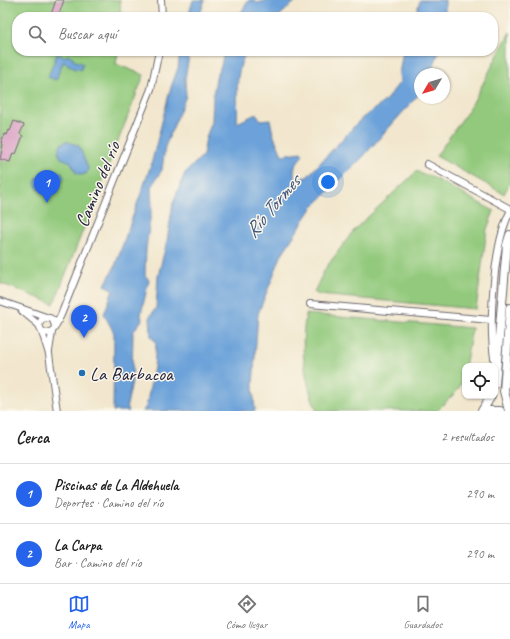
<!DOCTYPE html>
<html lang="es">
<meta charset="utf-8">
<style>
body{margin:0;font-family:Caveat,sans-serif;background:#f6f6f6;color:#222}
.controls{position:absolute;right:12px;bottom:12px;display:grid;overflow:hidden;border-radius:8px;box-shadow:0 1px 3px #0004}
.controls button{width:36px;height:36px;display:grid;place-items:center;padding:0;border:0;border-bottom:1px solid #e0e0e0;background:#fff;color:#222;font:20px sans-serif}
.compass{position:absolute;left:414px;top:68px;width:36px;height:36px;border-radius:50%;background:#fff;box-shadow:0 1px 3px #0004;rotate:232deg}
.you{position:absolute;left:328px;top:182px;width:14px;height:14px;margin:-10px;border:3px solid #fff;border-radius:50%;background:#1a73e8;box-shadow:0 0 0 6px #1a73e833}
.badge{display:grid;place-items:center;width:26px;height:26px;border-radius:50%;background:#2563eb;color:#fff;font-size:13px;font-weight:700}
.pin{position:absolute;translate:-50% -33px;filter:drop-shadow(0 1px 2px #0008)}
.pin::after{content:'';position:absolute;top:21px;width:14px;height:12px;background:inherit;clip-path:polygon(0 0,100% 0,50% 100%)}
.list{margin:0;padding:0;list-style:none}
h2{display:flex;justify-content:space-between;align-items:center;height:52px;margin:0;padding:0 16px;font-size:17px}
h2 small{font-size:13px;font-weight:400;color:#767676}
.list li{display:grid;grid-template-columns:26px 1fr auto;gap:12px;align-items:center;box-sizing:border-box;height:60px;padding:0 16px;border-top:1px solid #e0e0e0}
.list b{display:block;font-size:15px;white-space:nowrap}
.list p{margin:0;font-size:13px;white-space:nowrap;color:#767676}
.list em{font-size:13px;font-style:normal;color:#767676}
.icon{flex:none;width:22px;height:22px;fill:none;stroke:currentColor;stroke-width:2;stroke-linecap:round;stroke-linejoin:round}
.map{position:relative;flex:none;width:510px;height:411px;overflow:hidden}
.search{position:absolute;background:#fff;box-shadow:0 1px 3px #0004;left:12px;right:12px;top:12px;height:44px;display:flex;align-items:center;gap:10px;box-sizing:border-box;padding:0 14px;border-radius:16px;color:#767676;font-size:15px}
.sheet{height:172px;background:#fff}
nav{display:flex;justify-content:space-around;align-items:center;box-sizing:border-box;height:56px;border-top:1px solid #e0e0e0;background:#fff;font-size:11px;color:#767676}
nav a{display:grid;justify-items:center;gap:2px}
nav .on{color:#2563eb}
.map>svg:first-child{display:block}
.green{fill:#92c97c;stroke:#5a765c}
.water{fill:#6ca2d9;stroke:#47628a}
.building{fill:#d797c1}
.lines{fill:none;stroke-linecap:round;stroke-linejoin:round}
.minor-casing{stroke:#6b676e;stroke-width:8}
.major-casing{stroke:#6b676e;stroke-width:10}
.minor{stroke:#fff;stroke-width:6}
.major{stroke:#fff;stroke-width:8}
.poi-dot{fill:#1f6fb2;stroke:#fbf7ec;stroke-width:1.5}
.labels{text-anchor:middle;stroke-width:3;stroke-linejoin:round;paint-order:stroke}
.street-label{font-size:19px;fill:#22223b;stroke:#fbf7ec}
.poi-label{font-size:19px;fill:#22223b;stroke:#fbf7ec;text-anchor:start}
.water-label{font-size:20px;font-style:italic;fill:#40557a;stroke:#fbf7ec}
</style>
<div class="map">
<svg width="510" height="411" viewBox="0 0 510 411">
<rect width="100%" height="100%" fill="#fbf7ec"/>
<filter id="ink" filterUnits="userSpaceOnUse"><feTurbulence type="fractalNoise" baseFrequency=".025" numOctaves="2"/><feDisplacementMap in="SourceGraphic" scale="8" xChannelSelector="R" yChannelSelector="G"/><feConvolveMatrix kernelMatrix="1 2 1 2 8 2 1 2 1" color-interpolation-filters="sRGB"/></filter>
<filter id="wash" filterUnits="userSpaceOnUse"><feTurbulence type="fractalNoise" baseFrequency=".012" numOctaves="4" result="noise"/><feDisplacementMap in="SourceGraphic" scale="16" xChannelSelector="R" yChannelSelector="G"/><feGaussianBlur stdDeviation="0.9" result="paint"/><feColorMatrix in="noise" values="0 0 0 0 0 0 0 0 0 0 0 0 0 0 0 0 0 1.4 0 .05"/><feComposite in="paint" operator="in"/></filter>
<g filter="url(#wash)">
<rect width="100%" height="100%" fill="#f2e7ce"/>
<g class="green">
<path d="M0,0H120L121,17H17V51H118L116,64L144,75L54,304L0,283Z"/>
<path d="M510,32V183L504,194L436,156L470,108Z"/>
<path d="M417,171L423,175H428L494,211L487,229L476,309L319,295L314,292L325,269L355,229Z"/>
<path d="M306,314L472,328L463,378L458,390L437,411H317C304,381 300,346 306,314Z"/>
</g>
<g class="water">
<path d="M193,0H205L199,17H188Z"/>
<path d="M249,0H254L257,3L267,0H297L278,17H238Z"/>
<path d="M420,0H445V17H415Z"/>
<path d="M180,51H190L185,79L186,96L165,147L162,170L151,187L152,206L146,249L145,275L149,280L141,314L142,320L133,332L132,382L127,405L129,411H113L114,333L104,314L113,290L105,285L115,266L151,165L170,90L178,68Z"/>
<path d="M224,51H247C233,74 239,97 237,123L256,114L261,120L270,119L273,134L282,155L301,152L303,155C296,163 292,169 295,179L307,177L361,119L385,101L400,82L399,74L403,51H439L431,74H420V93L361,159L312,208L282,254L258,314L253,386L255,411H142L146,407L154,367L156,343L151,336L150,316L156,308L158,276L167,241L173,203L185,173L203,155L206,137L212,122L213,95L217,73L221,66Z"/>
<path d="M57,54L65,57L67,55L73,57V60L83,64L81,70L77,68L75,70L73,67L63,62L56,80L48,77Z"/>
<path d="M66,141L79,146L88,168L87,173L82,175L76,173L71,162L61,158L58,152L61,144Z"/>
<path d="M57,171L62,173L64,178C60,186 58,182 52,185L51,189L44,192L38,189L35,183L37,178L44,175L49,177Z"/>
</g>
<g id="blocks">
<g class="building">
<path d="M56,0H64L58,17H50Z"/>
<path d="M14,121L24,125L20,134L23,136L16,154L13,153L10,162L0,159L3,144L1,143L4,134L7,135L9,130L10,131Z"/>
</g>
</g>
</g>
<g filter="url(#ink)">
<use href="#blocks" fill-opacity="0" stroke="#6b676e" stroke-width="1"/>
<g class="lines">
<g class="minor-casing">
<g id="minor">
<path d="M161,0L162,17"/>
<path d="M427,164L510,209"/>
<path d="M0,301L46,317"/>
<path d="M310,304L491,320"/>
<path d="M22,311L39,325"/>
<path d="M55,326L53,320L50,318L42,319L39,325L42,332L49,333L54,329L61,315L151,89L159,51"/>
<path d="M42,332L49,354L57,411"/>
<path d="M49,351L52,332"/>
<path d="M495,364C488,327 493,245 510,212"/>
</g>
</g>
<g class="major-casing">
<g id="major">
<path d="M495,384L507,245L510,235"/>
<path d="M482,411L491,396"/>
<path d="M489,411H500"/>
<path d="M509,411L504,391L510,308"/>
</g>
</g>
<use href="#minor" class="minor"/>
<use href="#major" class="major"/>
</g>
</g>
<circle class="poi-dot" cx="82" cy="373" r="4"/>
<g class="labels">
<g class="street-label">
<text transform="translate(97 184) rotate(-68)" y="7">Camino del río</text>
</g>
<g class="poi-label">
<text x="90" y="380">La Barbacoa</text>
</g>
<g class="water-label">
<text transform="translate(272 206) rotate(-50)" y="7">Río Tormes</text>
</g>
</g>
</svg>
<div class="controls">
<button><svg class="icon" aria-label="locate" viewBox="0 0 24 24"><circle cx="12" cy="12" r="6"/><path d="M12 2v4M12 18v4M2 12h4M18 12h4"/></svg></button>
</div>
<svg class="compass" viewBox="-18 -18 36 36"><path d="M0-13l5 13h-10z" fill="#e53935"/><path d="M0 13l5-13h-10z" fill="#767676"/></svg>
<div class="you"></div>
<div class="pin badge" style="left:47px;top:203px">1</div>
<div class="pin badge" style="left:84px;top:338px">2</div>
<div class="search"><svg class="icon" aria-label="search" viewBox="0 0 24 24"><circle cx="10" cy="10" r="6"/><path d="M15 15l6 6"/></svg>Buscar aquí</div>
</div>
<section class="sheet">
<h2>Cerca<small>2 resultados</small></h2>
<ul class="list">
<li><span class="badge">1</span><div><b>Piscinas de La Aldehuela</b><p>Deportes · Camino del río</p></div><em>290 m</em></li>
<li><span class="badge">2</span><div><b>La Carpa</b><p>Bar · Camino del río</p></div><em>290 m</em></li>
</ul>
</section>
<nav>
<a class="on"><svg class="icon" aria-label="map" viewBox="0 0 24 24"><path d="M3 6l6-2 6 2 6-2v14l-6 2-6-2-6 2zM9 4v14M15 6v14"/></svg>Mapa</a>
<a><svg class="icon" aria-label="directions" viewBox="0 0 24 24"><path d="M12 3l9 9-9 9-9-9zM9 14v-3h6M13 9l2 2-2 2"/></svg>Cómo llegar</a>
<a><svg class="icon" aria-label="saved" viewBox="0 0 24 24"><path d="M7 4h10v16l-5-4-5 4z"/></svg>Guardados</a>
</nav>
